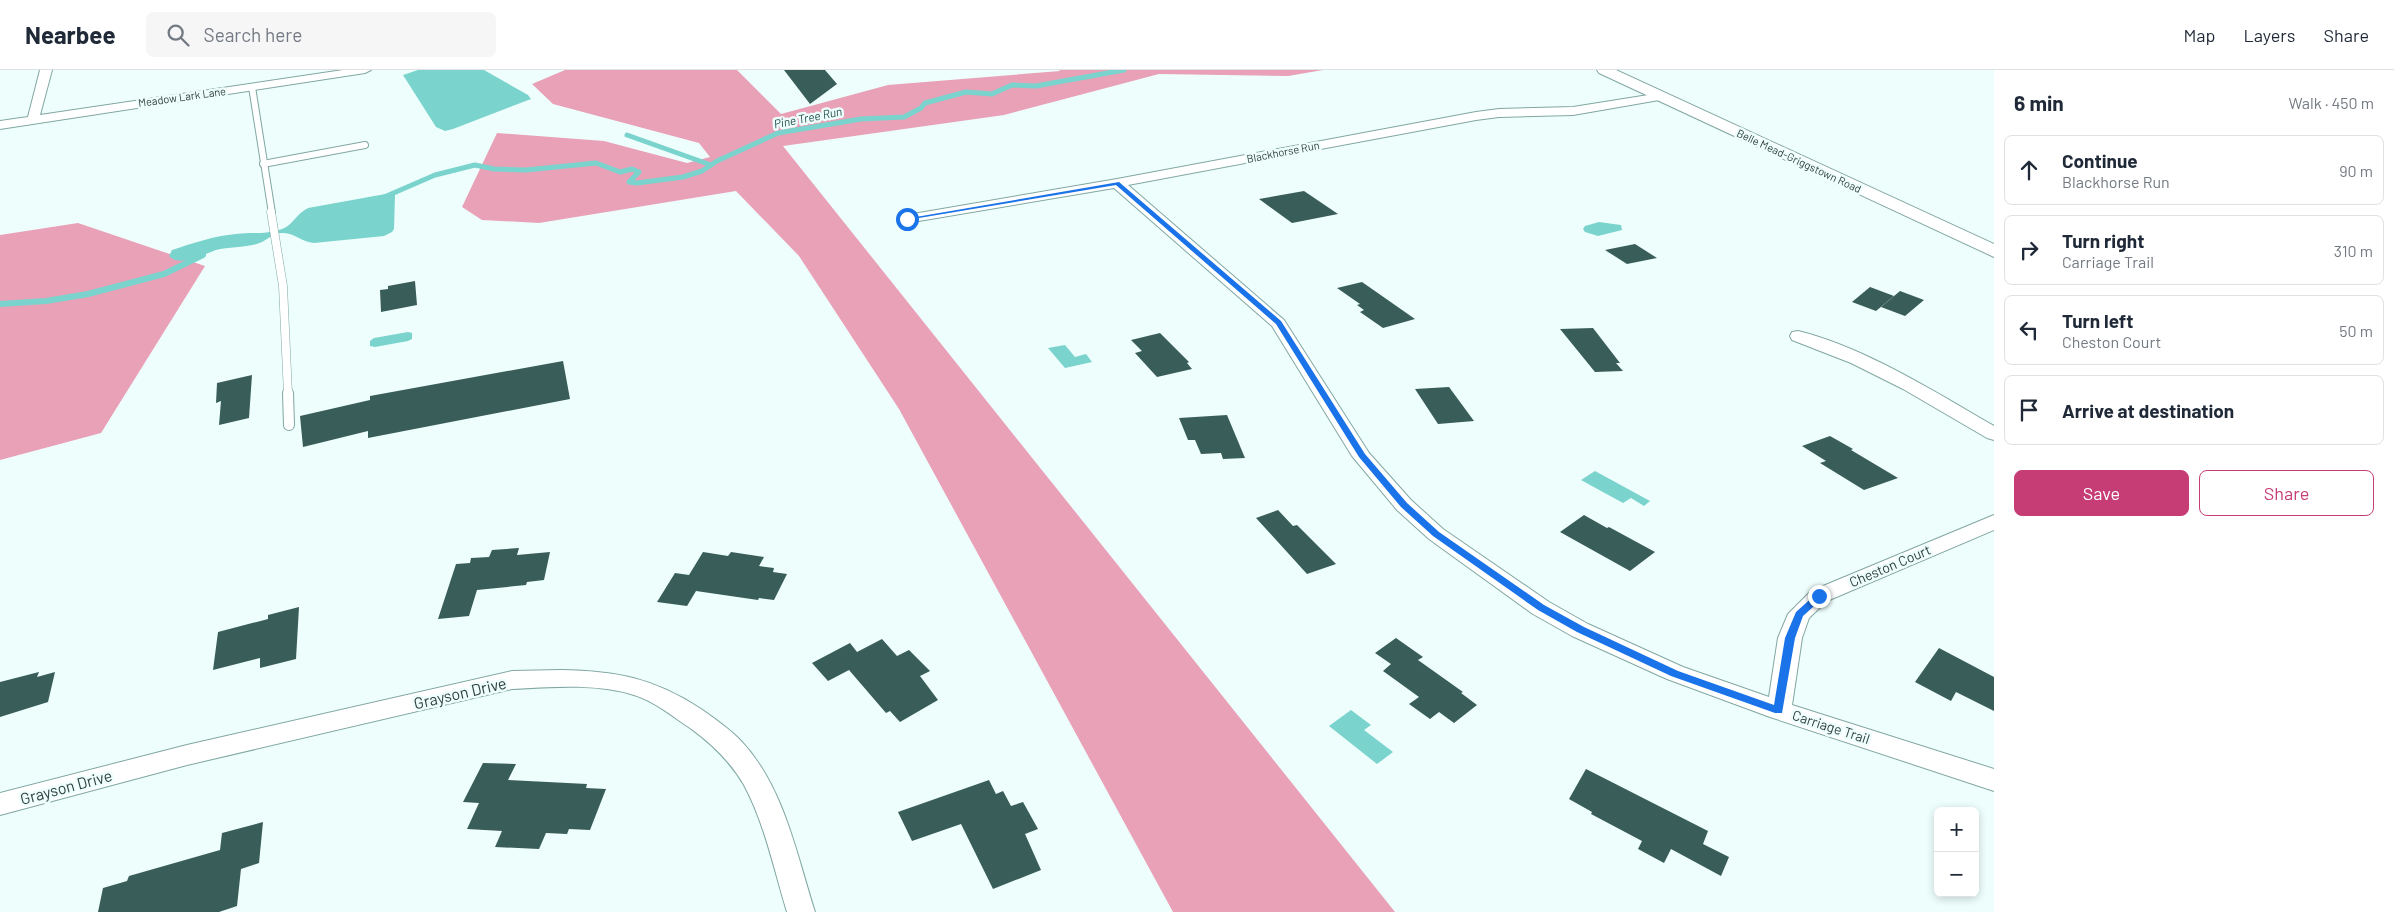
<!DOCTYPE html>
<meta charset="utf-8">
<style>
body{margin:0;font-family:Barlow,sans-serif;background:#f6f6f7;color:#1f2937}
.controls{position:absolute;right:15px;bottom:15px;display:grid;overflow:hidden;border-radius:8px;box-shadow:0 2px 8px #0003}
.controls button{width:45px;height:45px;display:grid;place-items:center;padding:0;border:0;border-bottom:1px solid #e0e1e3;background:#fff;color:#1f2937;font:25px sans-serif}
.stop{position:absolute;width:15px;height:15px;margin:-11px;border:4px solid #1a73e8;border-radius:50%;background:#fff}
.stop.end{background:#1a73e8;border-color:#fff;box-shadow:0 1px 5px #0008}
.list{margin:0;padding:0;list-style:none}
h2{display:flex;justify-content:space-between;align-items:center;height:65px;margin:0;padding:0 20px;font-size:21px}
h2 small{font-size:16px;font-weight:400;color:#747a83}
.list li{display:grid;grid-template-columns:32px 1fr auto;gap:15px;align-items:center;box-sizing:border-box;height:70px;margin:0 10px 10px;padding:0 10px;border:1px solid #e0e1e3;border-radius:8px}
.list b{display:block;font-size:19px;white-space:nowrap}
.list p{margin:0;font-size:16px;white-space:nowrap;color:#747a83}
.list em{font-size:16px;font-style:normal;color:#747a83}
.actions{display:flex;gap:10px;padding:15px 20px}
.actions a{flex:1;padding:11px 0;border:1px solid #c63c75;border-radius:8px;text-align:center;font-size:18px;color:#c63c75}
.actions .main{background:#c63c75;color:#fff}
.icon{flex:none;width:28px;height:28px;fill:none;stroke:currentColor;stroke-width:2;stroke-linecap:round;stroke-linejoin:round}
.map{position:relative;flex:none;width:1994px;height:842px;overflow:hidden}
header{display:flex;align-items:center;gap:30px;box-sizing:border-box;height:70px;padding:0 25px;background:#fff;border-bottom:1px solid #e0e1e3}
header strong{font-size:24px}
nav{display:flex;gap:28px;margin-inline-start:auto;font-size:18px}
.search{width:350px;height:45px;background:#f6f6f7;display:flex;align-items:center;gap:12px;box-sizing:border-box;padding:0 18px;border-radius:8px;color:#747a83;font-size:19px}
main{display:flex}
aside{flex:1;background:#fff}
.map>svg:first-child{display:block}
.forest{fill:#e8a1b7}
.water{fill:#7ad4cd}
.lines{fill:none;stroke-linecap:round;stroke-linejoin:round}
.stream-far1{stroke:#7ad4cd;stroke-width:5}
.stream{stroke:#7ad4cd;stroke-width:6}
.building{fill:#395d59}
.service-far2-casing{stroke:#81a7a3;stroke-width:8}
.service-far1-casing{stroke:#81a7a3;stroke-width:9}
.service-casing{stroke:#81a7a3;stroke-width:12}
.minor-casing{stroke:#81a7a3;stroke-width:2}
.tertiary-casing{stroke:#81a7a3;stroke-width:2}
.service-far2{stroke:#fff;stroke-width:6}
.service-far1{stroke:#fff;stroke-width:8}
.service{stroke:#fff;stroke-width:10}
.minor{fill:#fff;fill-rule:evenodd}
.tertiary{fill:#fff;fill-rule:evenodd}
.route{fill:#1a73e8}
.labels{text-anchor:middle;stroke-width:5;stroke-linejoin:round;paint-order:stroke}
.far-street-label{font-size:11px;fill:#30403e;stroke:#eefefc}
.far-water-label{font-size:12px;font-style:italic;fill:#26504d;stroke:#eefefc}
.street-label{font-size:14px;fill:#30403e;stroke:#eefefc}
.near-street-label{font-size:16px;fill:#30403e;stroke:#eefefc}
</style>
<header>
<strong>Nearbee</strong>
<div class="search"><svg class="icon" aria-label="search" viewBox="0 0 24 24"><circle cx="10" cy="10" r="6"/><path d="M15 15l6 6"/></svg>Search here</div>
<nav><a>Map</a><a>Layers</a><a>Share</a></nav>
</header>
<main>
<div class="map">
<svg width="1994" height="842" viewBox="0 0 1994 842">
<rect width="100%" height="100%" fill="#eefefc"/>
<g class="forest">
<path d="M565,0H737L781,44L888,15L1060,1L1059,0H1323L1288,6L1159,4L1004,45L783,76L1395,842H1173L899,339L799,186L736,121L539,153L482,150L462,137L497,63L604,71L687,93L710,87L699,73L553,34L532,14Z"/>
<path d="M78,153L205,196L101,363L0,390V165Z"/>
</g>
<g class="water">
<path d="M418,0H484L528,25L531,29L453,59L445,61L436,57L403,5Z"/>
<path d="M391,123L395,125L394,159L392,162L384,166L314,173C301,172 294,162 282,163C274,163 269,168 262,172C249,178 230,176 216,180C204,184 180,198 169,186L172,180C193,173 214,166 236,164C251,162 267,165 282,159C293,155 296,144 308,138Z"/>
<path d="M1599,152L1621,155L1622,160L1598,166L1585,162L1583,159L1585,156Z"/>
<path d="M408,262L412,263V269L408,271L375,277L370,276V271L374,268Z"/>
<path d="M1065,275L1075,287L1086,284L1092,292L1065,298L1048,278Z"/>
<path d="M1595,401L1650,431L1644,436L1631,428L1623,433L1581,410Z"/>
<path d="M1351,640L1371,655L1364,660L1393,682L1377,694L1329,656Z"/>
</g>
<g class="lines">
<g class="stream-far1">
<path d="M627,65L711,95"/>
<path d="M382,128L435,105L475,95L494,99L526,100L596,93L620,102L632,99L639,102L629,112L637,113L683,107L702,101L717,91L778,63L861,49L904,47L921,38L925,33L966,22L992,24L1012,15L1036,16L1124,0"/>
</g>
<path class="stream" d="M0,234L46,231L88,224L164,204L203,185"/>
</g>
<g class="building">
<path d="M784,0H825L837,14L810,34Z"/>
<path d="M1304,121L1338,144L1292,153L1259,129Z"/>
<path d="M1635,174L1657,188L1627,194L1605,180Z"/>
<path d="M415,211L417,235L381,242L380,220L388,219V216Z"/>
<path d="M1362,212L1415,249L1383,258L1360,242L1364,240L1357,235L1360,234L1337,218Z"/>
<path d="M1870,217L1894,226L1876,241L1852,232Z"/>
<path d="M1900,221L1924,230L1905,246L1881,237Z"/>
<path d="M1593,258L1620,293H1616L1623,301L1595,302L1560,259Z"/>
<path d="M1160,263L1189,292L1187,293L1192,299L1157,307L1135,283L1142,281L1131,270Z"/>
<path d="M563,291L570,329L368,368V361L303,377L300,346L370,330V326Z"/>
<path d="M252,305L249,348L219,355L221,331L216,333L217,313Z"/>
<path d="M1449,317L1474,351L1438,354L1415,319Z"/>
<path d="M1227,345L1245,388L1223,389L1221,383L1201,384L1195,370H1188L1179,348Z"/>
<path d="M1830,366L1853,379L1851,380L1898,408L1864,420L1820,393L1826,391L1802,376Z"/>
<path d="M1278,440L1293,456L1297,455L1336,494L1307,504L1256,448Z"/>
<path d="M1584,445L1607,458L1609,457L1655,482L1630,501L1560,462Z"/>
<path d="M519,478L517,485L550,482L544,510L527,512L526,515L477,520L469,546L438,549L456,494L470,493L471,488L489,487L492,480Z"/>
<path d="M703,482L728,486L731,482L764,487L759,496L774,498L773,502L787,504L774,530L759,528L758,530L696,521L687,536L657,532L675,503L689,505Z"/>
<path d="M299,537L296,589L260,598V588L213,600L218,562L268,549V545Z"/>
<path d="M1396,568L1423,587L1418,590L1463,622L1461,623L1477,635L1454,653L1439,642L1430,649L1409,634L1419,627L1383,601L1391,594L1375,583Z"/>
<path d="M882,569L897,586L909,580L930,601L920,606L938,630L900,652L890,641L886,643L849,600L828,611L812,593L850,573L857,582Z"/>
<path d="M1939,578L1994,607V641L1956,622L1951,631L1915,612Z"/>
<path d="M39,602L37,607L55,602L48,632L0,647V612Z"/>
<path d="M483,693L516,694L508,710L587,714L586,718L606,719L590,760L569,759L567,764L546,763L539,779L495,777L502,761L467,759L479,733L463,732Z"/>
<path d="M1586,699L1708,761L1703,774L1729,787L1721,806L1671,779L1664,793L1638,779L1642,771L1591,744L1592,742L1569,729Z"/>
<path d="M989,710L996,724L1003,721L1011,736L1023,732L1038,759L1025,764L1041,800L993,819L961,754L912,771L898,742Z"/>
<path d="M263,752L259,793L241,799L237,836L219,842H98L103,818L127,811L129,806L220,780L222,763Z"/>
</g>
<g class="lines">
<g class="service-far2-casing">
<g id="service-far2">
<path d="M252,17L272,143"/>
<path d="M263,94L365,75"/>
</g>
</g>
<g class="service-far1-casing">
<path id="service-far1" d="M271,142L283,216L288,324"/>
</g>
<g class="service-casing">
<path id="service" d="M288,323L289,355"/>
</g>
<g class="minor-casing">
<g id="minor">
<path d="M40,0H52L40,45L343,0H371L365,3L0,59V51L28,47Z"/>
<path d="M1661,23L1667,27L1665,29L1573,45L1499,47L1476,50L1128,115L1284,250L1369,383L1411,430L1443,459L1549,532L1588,554L1683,597L1769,627L1778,568L1788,544L1811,521L1994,445V460L1827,531L1809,548L1802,568L1792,635L1994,699V721L1770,647L1667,609L1572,566L1533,544L1429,469L1397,440L1352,386L1272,256L1114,118L907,153L900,149L907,145L1117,109L1476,42L1499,39L1573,37Z"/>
<path d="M1798,261C1864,277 1935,322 1994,356V370L1987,368L1903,319L1851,293L1792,270L1790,266L1792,262Z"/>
<path d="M561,600C616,601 654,608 701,639C715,649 730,659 742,672C784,717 797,786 815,842H787C774,800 765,754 744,715C730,691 712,674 690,658C672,646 654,631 634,625C596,613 551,617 512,619L187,695L0,745V723L187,675L512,601Z"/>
</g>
</g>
<g class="tertiary-casing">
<path id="tertiary" d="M1597,0H1616L1994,174V187L1599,3Z"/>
</g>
<use href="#service-far2" class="service-far2"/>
<use href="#service-far1" class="service-far1"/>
<use href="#service" class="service"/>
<use href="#minor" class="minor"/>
<use href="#tertiary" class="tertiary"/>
</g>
<path class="route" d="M1119,112L1281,251L1365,384L1407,433L1439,462L1544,535L1584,557L1678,601L1774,635L1785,568L1796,542L1816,524H1822V529L1803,546L1795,568L1782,643H1775L1671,606L1577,562L1538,540L1433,466L1401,437L1359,387L1276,254L1116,115L907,150L904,149Z"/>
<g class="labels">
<g class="far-street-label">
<text transform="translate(182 27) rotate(-8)" y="4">Meadow Lark Lane</text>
<text transform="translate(1283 82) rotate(-11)" y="4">Blackhorse Run</text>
<text transform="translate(1799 91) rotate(25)" y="4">Belle Mead-Griggstown Road</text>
</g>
<g class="far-water-label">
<text transform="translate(808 48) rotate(-11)" y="4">Pine Tree Run</text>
</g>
<g class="street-label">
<text transform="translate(1890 496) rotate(-23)" y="5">Cheston Court</text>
<text transform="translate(1831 657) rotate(18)" y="5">Carriage Trail</text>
</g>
<g class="near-street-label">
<text transform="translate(460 623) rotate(-13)" y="6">Grayson Drive</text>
<text transform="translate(66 717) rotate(-15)" y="6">Grayson Drive</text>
</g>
</g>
</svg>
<div class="controls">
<button>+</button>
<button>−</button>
</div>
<div class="stop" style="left:907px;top:149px"></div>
<div class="stop end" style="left:1819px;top:526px"></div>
</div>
<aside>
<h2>6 min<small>Walk · 450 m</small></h2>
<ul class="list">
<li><svg class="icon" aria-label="ahead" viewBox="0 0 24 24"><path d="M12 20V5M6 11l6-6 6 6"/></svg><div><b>Continue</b><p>Blackhorse Run</p></div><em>90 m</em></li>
<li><svg class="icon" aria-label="right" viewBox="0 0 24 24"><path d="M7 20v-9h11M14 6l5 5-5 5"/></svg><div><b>Turn right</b><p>Carriage Trail</p></div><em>310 m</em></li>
<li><svg class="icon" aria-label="left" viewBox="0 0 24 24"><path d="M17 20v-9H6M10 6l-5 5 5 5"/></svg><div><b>Turn left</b><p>Cheston Court</p></div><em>50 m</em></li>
<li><svg class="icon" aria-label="arrive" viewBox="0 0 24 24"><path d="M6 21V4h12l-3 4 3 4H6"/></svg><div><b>Arrive at destination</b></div></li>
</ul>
<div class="actions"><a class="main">Save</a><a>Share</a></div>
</aside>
</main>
